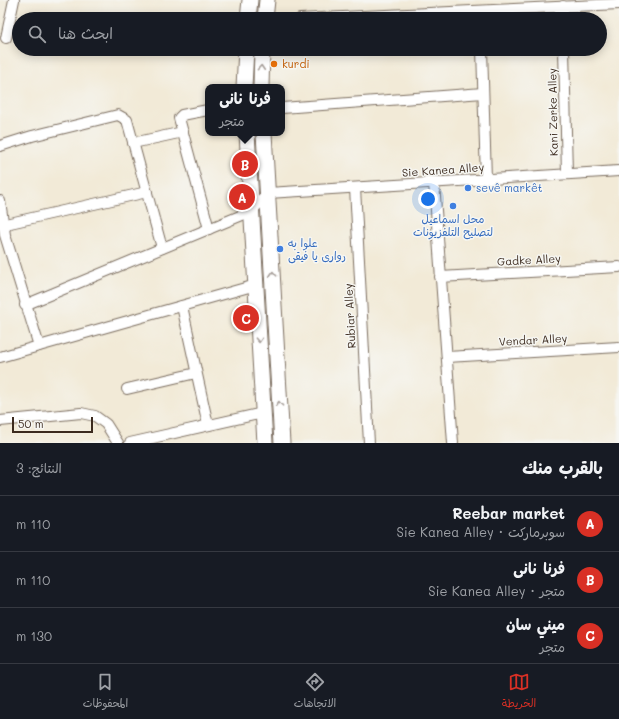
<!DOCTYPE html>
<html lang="ar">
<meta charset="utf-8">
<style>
body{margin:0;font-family:Mali,"Playpen Sans Arabic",sans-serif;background:#20242c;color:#f1f3f6;direction:rtl}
.scale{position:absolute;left:12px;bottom:10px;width:81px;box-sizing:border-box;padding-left:4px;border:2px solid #3b2a1e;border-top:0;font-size:11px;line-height:14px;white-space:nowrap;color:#3b2a1e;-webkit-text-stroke:3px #f6f6f2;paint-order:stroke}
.you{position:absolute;left:428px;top:199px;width:14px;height:14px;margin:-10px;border:3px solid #fff;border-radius:50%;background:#1a73e8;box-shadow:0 0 0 6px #1a73e833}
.badge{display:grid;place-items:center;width:26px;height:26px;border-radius:50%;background:#d93025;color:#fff;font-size:13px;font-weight:700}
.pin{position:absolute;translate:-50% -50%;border:2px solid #fff;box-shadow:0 1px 4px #0006}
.popup{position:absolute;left:205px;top:84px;width:80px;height:52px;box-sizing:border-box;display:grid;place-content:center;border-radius:8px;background:#171b24;filter:drop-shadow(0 1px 3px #0005);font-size:13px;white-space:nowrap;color:#9ea1a6}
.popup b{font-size:15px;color:#f1f3f6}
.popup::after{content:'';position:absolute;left:50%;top:100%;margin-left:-8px;border:8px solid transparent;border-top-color:#171b24}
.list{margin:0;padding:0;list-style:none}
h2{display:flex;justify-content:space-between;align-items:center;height:52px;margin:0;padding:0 16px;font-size:17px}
h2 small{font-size:13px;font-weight:400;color:#9ea1a6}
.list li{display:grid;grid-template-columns:26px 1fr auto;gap:12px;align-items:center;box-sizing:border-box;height:56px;padding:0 16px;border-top:1px solid #363941}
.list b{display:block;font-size:15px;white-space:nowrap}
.list p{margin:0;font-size:13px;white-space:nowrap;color:#9ea1a6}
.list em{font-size:13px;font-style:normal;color:#9ea1a6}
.icon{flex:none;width:22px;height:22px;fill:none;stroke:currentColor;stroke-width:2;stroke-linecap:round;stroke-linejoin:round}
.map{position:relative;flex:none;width:619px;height:443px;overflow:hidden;direction:ltr}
.search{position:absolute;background:#171b24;box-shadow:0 2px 10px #0003;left:12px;right:12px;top:12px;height:44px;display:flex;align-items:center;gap:10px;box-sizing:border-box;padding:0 14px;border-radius:22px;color:#9ea1a6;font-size:15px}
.sheet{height:220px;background:#171b24}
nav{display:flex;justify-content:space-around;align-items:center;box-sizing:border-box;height:56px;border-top:1px solid #363941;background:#171b24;font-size:11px;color:#9ea1a6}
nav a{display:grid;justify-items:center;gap:2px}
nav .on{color:#d93025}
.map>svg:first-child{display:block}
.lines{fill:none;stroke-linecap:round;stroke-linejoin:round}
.street-casing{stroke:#7b6d5f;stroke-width:12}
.secondary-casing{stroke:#7b6d5f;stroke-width:17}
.street{stroke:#fff;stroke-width:10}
.secondary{stroke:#fff;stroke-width:15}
.oneway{stroke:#a79f9a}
.food-dot{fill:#e8710a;stroke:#f6f6f2;stroke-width:1.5}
.shop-dot{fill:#3f7fe0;stroke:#f6f6f2;stroke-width:1.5}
.labels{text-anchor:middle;stroke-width:3;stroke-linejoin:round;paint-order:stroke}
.food-label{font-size:11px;fill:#c56008;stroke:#f6f6f2;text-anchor:start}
.street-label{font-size:11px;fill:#3b2a1e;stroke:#f6f6f2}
.shop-label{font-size:11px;fill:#366cbe;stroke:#f6f6f2;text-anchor:start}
</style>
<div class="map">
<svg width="619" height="443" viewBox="0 0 619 443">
<rect width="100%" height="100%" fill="#f6f6f2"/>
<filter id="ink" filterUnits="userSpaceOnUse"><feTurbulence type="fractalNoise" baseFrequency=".025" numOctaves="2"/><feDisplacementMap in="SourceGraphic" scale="8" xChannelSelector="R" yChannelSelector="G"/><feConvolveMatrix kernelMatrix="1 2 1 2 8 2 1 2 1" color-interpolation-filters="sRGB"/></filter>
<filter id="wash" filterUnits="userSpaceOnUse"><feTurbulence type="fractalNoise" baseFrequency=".012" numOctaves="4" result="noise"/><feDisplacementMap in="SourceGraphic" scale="16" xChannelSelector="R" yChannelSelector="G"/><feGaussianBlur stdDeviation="0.9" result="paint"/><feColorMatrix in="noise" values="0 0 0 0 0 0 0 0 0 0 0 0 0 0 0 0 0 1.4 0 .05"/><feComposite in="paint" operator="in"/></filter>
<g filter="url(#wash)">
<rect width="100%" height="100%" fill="#f2ead7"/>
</g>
<g filter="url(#ink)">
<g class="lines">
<g class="street-casing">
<g id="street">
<path d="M563,6V19"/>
<path d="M300,19L619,4"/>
<path d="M6,38L14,0"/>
<path d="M482,49L486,179"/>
<path d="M564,49L567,174"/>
<path d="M282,108L483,93"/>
<path d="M208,110L182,115L179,118L209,229"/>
<path d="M133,143L183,132"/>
<path d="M0,146L32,136L118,115L127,120L162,248"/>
<path d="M434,183L453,443"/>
<path d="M355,188L369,443"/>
<path d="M0,201L5,235L39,346"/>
<path d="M5,227L10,223L147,192"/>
<path d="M440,277L619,267"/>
<path d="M25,305L252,211L268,193L619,171"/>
<path d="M182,306L208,425"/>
<path d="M0,357L256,285"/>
<path d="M447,357L619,347"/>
<path d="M127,389L196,373"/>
<path d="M0,421L81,413L95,416L106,424L118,443"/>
<path d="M130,443L263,413"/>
</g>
</g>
<g class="secondary-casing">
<g id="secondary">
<path d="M248,19L250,0"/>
<path d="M265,19L267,0"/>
<path d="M244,87L246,49"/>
<path d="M261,87L262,49"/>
<path d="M247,133L265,443"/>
<path d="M264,133L282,443"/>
</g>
</g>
<use href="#street" class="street"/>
<use href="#secondary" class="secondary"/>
</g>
<defs><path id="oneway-chevron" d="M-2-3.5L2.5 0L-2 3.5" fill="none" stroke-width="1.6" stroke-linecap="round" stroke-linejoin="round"/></defs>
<g class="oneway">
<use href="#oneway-chevron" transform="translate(261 68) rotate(-86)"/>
<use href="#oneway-chevron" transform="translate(273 274) rotate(-93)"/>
<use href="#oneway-chevron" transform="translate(259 340) rotate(87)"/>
<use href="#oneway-chevron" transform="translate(279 404) rotate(-93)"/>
</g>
</g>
<circle class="food-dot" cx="274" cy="64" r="4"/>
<g class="shop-dot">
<circle cx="468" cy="188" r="4"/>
<circle cx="453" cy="206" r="4"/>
<circle cx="280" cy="249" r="4"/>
</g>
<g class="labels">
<g class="food-label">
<text x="282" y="68">kurdi</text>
</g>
<g class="street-label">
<text transform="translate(553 112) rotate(-91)" y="4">Kani Zerke Alley</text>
<text transform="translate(443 170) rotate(-4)" y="4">Sie Kanea Alley</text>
<text transform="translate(529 260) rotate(-3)" y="4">Gadke Alley</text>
<text transform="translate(350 316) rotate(-93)" y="4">Rubiar Alley</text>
<text transform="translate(533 340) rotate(-3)" y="4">Vendar Alley</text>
</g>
<g class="shop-label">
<text x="476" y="192">sevê markêt</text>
<text x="453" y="223" text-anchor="middle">محل اسماعيل<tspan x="453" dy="13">لتصليح التلفزيونات</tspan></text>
<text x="288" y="247">علوا به<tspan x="288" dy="13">رواری یا فیقی</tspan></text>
</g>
</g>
</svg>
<div class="scale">50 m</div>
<div class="you"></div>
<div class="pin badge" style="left:242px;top:197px">A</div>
<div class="pin badge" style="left:245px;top:164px">B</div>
<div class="popup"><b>فرنا نانى</b>متجر</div>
<div class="pin badge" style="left:246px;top:318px">C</div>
<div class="search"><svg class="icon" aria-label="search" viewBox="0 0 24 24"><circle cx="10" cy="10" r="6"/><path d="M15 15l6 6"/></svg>ابحث هنا</div>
</div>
<section class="sheet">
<h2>بالقرب منك<small>النتائج: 3</small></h2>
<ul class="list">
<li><span class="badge">A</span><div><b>Reebar market</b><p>سوبرماركت · Sie Kanea Alley</p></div><em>110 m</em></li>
<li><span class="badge">B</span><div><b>فرنا نانى</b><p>متجر · Sie Kanea Alley</p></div><em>110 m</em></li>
<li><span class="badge">C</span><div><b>ميني سان</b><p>متجر</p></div><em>130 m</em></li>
</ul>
</section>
<nav>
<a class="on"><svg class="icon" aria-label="map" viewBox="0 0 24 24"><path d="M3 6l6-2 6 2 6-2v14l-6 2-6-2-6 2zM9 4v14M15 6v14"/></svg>الخريطة</a>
<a><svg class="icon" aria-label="directions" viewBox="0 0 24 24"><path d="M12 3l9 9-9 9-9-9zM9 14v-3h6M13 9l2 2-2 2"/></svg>الاتجاهات</a>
<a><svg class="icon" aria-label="saved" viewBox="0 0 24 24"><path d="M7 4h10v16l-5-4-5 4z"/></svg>المحفوظات</a>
</nav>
